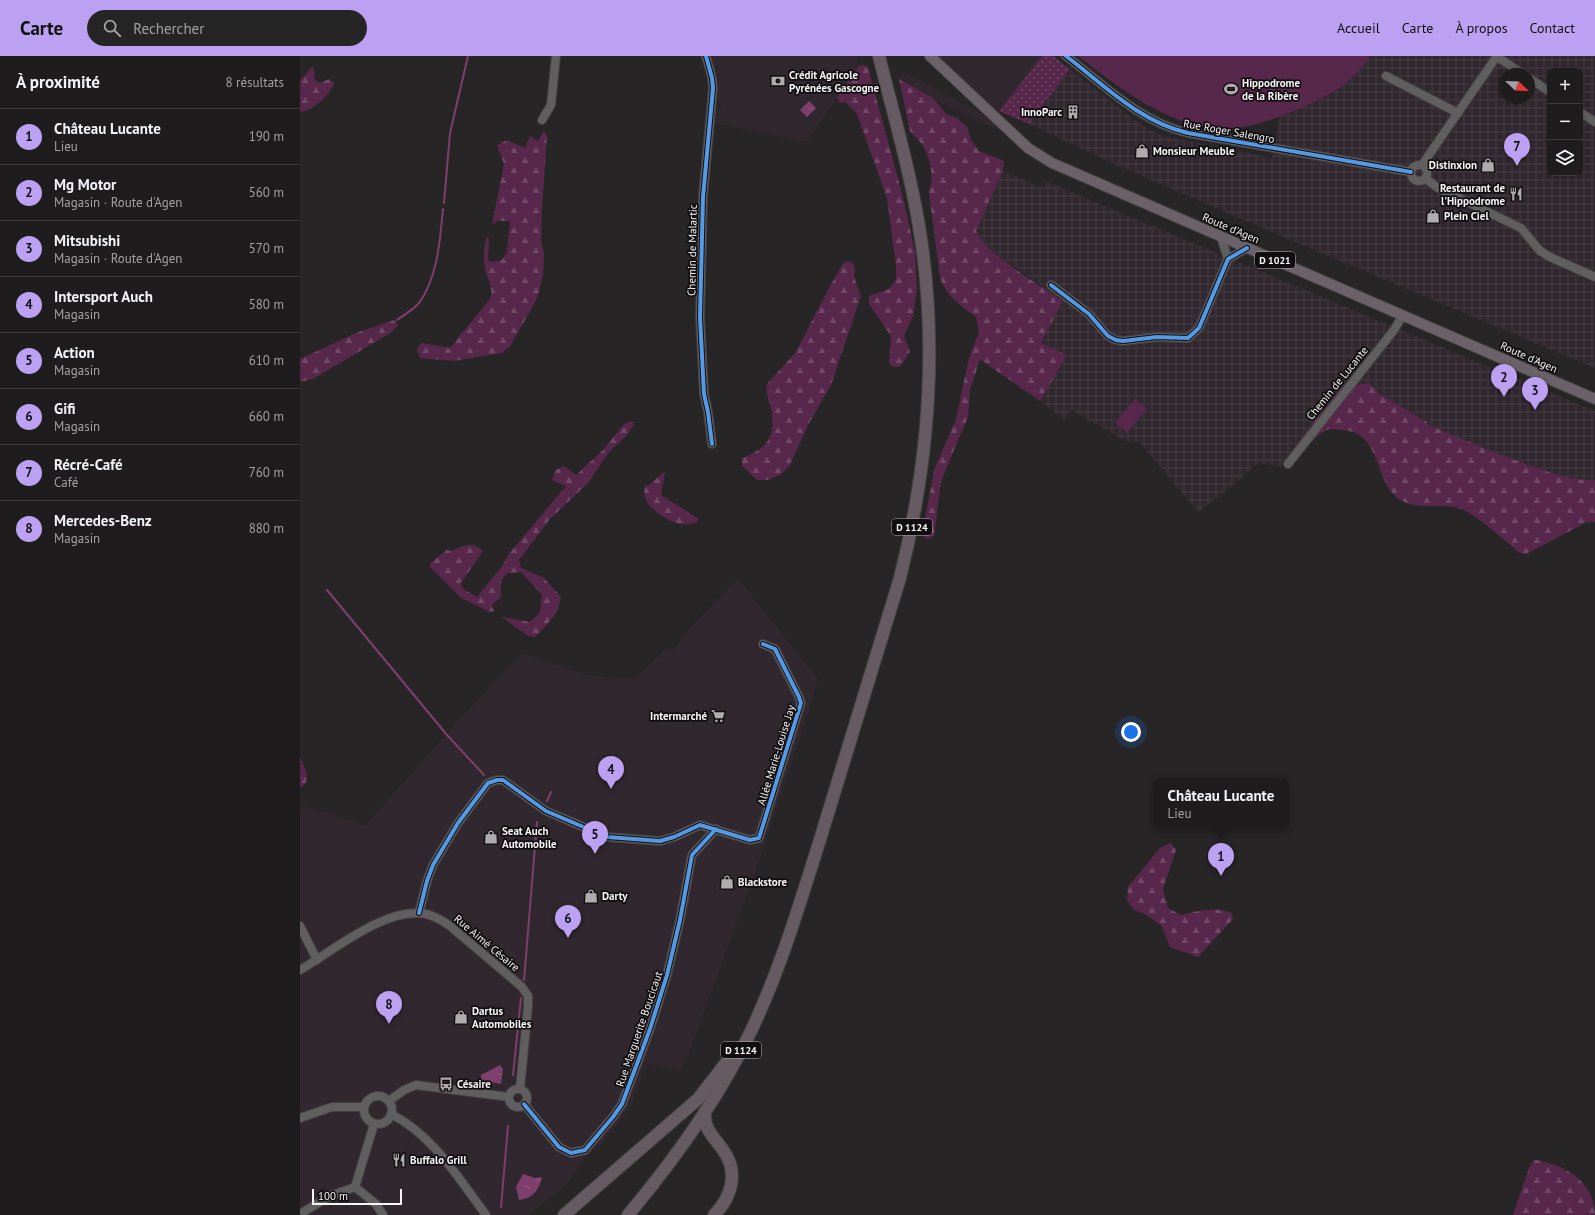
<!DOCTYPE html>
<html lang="fr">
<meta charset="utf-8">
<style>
body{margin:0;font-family:"PT Sans",sans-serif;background:#262526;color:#f1f3f6}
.controls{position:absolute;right:12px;top:12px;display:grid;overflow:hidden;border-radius:8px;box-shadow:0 2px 6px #0003}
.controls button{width:36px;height:36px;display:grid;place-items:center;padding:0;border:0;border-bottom:1px solid #3c3a3b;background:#1e1c1d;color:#f1f3f6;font:20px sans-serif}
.compass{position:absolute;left:1199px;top:12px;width:36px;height:36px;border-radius:50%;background:#1e1c1d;box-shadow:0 2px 6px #0003;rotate:113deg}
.scale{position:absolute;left:12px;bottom:10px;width:90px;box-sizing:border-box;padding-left:4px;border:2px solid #f7f3f6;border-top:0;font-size:11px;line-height:14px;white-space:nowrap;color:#f7f3f6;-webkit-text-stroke:3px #100e0f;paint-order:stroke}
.you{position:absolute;left:831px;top:676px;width:14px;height:14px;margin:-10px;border:3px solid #fff;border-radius:50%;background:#1a73e8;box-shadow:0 0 0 6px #1a73e833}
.badge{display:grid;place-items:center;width:26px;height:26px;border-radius:50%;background:#bca0f2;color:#111;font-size:13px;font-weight:700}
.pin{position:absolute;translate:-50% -33px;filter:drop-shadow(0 1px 2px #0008)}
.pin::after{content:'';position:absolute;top:21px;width:14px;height:12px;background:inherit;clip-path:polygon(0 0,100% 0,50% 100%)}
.popup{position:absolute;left:853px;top:722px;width:136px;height:52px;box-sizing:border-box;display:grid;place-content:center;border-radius:8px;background:#1e1c1d;filter:drop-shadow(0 1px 3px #0005);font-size:13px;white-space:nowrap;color:#a1a1a4}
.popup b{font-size:15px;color:#f1f3f6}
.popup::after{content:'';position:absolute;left:50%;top:100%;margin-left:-8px;border:8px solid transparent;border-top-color:#1e1c1d}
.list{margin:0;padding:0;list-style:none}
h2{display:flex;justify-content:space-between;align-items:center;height:52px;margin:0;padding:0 16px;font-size:17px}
h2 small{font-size:13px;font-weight:400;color:#a1a1a4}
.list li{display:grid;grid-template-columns:26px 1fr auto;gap:12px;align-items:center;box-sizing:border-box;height:56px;padding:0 16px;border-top:1px solid #3c3a3b}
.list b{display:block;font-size:15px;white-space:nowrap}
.list p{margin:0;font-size:13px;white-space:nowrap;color:#a1a1a4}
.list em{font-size:13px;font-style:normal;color:#a1a1a4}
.icon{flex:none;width:22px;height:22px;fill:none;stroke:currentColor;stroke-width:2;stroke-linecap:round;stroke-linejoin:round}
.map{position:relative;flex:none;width:1295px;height:1159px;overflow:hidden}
header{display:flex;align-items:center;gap:24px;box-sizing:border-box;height:56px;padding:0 20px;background:#bca0f2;color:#111}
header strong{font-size:19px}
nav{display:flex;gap:22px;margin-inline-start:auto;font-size:14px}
.search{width:280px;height:36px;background:#262526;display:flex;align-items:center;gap:10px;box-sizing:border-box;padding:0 14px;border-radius:22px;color:#a1a1a4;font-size:15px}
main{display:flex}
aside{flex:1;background:#1e1c1d}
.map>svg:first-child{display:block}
.built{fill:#31272e}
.industrial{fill:url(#industrial-grid);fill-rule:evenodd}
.grass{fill:url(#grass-dots)}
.forest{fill:url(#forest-firs)}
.garden{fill:#58284c}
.water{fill:url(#water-ripples)}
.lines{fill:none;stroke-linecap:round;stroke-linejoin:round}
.stream{stroke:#7e3f6d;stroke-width:2}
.minor-casing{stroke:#434042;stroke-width:10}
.major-casing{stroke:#434042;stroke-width:12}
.highway-casing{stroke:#434042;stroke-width:14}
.minor{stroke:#615e60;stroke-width:8}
.major{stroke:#6b6168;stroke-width:10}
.highway{stroke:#675b63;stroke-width:12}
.cycleway-casing{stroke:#100e0f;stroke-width:6}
.cycleway{stroke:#5399e6;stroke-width:4}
.labels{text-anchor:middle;stroke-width:3.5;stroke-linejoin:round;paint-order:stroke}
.shield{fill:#100e0f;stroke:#b2aeb1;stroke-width:1}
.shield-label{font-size:10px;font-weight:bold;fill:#f7f3f6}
.poi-label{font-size:11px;font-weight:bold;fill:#f7f3f6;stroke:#100e0f;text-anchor:start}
.street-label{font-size:11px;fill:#f7f3f6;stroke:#100e0f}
</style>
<header>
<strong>Carte</strong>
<div class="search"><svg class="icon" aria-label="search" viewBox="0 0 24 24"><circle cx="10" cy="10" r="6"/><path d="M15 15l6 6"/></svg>Rechercher</div>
<nav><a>Accueil</a><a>Carte</a><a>À propos</a><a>Contact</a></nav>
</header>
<main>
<aside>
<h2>À proximité<small>8 résultats</small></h2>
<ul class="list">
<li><span class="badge">1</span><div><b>Château Lucante</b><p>Lieu</p></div><em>190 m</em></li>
<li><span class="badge">2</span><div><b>Mg Motor</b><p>Magasin · Route d'Agen</p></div><em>560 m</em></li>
<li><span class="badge">3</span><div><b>Mitsubishi</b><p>Magasin · Route d'Agen</p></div><em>570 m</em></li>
<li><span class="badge">4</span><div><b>Intersport Auch</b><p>Magasin</p></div><em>580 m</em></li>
<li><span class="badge">5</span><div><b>Action</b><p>Magasin</p></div><em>610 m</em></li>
<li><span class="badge">6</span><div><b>Gifi</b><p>Magasin</p></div><em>660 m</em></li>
<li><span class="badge">7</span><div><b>Récré-Café</b><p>Café</p></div><em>760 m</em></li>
<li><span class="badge">8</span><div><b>Mercedes-Benz</b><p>Magasin</p></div><em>880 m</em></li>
</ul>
</aside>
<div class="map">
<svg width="1295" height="1159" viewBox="0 0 1295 1159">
<defs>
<pattern id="industrial-grid" width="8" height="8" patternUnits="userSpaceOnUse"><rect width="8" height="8" fill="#31272e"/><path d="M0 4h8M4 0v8" fill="none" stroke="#453c43"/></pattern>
<pattern id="grass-dots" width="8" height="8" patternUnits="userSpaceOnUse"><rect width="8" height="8" fill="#58284c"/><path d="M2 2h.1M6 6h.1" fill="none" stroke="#714866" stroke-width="1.8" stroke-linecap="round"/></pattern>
<pattern id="forest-firs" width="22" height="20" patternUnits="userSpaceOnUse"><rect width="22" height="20" fill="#58284c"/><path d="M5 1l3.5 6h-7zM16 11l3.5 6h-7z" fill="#714866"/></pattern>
<pattern id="water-ripples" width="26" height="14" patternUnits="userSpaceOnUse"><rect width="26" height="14" fill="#7e3f6d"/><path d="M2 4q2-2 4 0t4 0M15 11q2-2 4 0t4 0" fill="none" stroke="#915b82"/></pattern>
</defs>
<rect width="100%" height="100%" fill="#282527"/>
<g class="built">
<path d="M411,0H556L559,10L507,86L413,67L415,55L419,54L421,50L417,42L418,25Z"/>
<path d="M636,0H742L699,55L693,52Z"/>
<path d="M603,15L695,65L702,73L701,75L651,52L599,23Z"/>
<path d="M438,522L518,623L511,648L459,806L392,990L381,1014L346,1008L332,1048L318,1069L298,1091L286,1100L265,1131L228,1159H0V754L5,750L65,769L187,633L223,597L288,619L323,623L334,622L342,617L365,593L374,594L387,575Z"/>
</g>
<g class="industrial">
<path d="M1070,0H1295V312L986,182L810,106L729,68L770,13L831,61L850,74L864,80L972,102L980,61L1030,39L1054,21ZM1250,15H1280V117H1250ZM1205,18H1229V42H1205Z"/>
<path d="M703,115L743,132L747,126L1295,355V424L1280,425L1264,421L1208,402L1127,368V365L1080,338L1069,327L1052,329L988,400L981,411L961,407L954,410L936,427L898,456L840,387L825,385L772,354L764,364L740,345L767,299L741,287L763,245L695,197L679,183L676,175Z"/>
</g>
<path class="grass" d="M742,0H753L770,13L729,68L699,55Z"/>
<g class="forest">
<path d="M564,9L568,11L571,23L603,141L615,196L617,233L613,260L604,280L610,296L600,311H593L589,307L591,280L569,248V240L589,233L596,223V209L587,142L557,58L545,46L540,47L537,42L559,10Z"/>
<path d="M13,10L15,24L20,27L29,23L34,27C31,38 12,56 0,56V25Z"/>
<path d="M599,23L633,42L646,58L657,62L667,71L671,84L679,95L704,105L703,115L676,175C685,197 741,230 763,245L741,287L767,299L740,345L681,304L679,306L670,334L668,361L641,425L634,480L628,483L624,481L623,475L634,414L656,363L669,302L679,276L676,261C661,250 647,241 640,222L629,137C634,119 631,101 620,86C617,82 613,79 610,75Z"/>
<path d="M243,76L246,77L247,81L242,153L241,186L244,197L243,219L238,240L228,259L210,290L202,297L154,305L120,302L117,293L122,287L150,292L190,243C194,230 187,225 185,212C183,201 184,190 187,180L189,184L188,204L191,206L202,204L207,196L210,165H197L192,169L204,108L197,89L207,84L225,92L230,80L238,85Z"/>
<path d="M548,205L553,207L555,213L554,221L561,240L531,329L508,369L490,409L480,419L468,424H457L442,410V402C464,393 475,385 472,358C471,347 465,339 467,328L496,296L522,245L543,207Z"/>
<path d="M94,264L98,269L92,276L13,323L0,326V303L56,277Z"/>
<path d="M1069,327L1080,338L1127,366V368C1162,383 1197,398 1232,410C1254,418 1272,425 1295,424V466H1287L1226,498L1220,497C1205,485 1180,462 1164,454C1142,444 1114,458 1095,440C1076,422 1079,381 1049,375C1044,374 1036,373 1031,373C1018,375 1010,391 999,397C996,398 992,399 988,400L1041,331Z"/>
<path d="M332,365L334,369L324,382L309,396L287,428L250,463L219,504L221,512L244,522L261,541C258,559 247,569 235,581L228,580L202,561L230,566L240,556L242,539L221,516L208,517L201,524V541L192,549L194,555L190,556L161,542L130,511V508L146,494L152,495C163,489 173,485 183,495L161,527L163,533L177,541L203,509L208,499L266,430L252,424L256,414L264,410L276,419L303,394L324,368Z"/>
<path d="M365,415L361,439L399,463L397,466C392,468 385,469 379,468C364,463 337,447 346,429L348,430Z"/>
<path d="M0,701L7,718L6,727L0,732Z"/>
<path d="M871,787L876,794L863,833L868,852L881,859C898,855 915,850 932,857L933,863L898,901L870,891L861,869L845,858L834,854L827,844L828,831L860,792Z"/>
<path d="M1234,1104C1241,1104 1248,1107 1255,1109C1277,1117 1295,1134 1295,1159H1213L1229,1112Z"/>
</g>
<g class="garden">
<path d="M778,0H1070C1054,27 1029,40 1001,52C984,59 967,66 949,70C883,83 827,38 778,0Z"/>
<path d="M835,343L847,353L827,377L815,367Z"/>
</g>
<g class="water">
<path d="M509,45L516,52L507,61L500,54Z"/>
<path d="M200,1009L203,1013L201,1028L181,1024V1019Z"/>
<path d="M223,1118L235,1122L242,1121C238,1135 234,1142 219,1144L216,1131Z"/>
</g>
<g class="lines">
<g class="stream">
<path d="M144,147L150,77L168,0"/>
<path d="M97,264C104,259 114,253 119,247C138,221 140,183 143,153"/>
<path d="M27,534L147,679L184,719"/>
<path d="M247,745L251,736"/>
<path d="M224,924L237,766"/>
<path d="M213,1019L221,942"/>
<path d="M201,1151L208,1070"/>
</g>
<g class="minor-casing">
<g id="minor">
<path d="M406,0L412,22L413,32L403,141L400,261L404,338L408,356L412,388"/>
<path d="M766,0C804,29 840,66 888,77L1111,116"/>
<path d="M1196,0L1223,18"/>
<path d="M1086,20L1158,57"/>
<path d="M1229,22L1250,36"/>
<path d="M1280,56L1295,66"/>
<path d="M242,64L251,49L256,0"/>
<circle cx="1119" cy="117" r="8"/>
<path d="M1122,109L1197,0"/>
<path d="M1125,122L1138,132L1221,172L1240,195L1250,201L1295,221"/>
<path d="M921,181L928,203"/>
<path d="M751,229L789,258L808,280L816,284L823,285L857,281L888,282L899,272L928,203L947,192"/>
<path d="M988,408L1094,274L1103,259"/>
<path d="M119,857L127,825L133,809L158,767L188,727L197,724H203L246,755L307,781L360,785L374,781L400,769L450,784L459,782L501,647L499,641L475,593L463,588"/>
<path d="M0,870L17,904"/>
<path d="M0,914C33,895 86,850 126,858C135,860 143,865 150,870L222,931L228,940V950L220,1033"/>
<circle cx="218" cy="1042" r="9"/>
<circle cx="78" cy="1054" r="14"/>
<path d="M89,1045L104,1034L116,1029L209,1041"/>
<path d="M224,1048L259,1091L271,1097L285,1094L313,1061L322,1048L350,973L367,919L380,864L392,799L416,773"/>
<path d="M91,1058C133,1079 159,1123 186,1159"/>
<path d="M0,1062L32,1051H63"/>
<path d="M55,1131L76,1148L83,1159"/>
<path d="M0,1158L30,1140L55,1131L74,1068"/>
</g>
</g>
<g class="major-casing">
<path id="major" d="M630,0L728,92L752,107L1295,343"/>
</g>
<g class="highway-casing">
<g id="highway">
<path d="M405,1056C403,1073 415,1082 423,1094C439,1116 432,1141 414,1159"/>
<path d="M264,1159L398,1043L429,1003"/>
<path d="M328,1159C375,1103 419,1042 451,975C481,912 501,844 522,777C548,692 574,607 600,522C628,410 638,297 621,183C612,121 594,61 579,0"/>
</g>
</g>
<use href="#minor" class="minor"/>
<use href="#major" class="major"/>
<use href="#highway" class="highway"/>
<g class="cycleway-casing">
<g id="cycleway">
<path d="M406,0L412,22L413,32L403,141L400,261L404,338L408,356L412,388"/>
<path d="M766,0C804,29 840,66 888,77L1111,116"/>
<path d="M751,229L789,258L808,280L816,284L823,285L857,281L888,282L899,272L928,203L947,192"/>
<path d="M119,857L127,825L133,809L158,767L188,727L197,724H203L246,755L307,781L360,785L374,781L400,769L450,784L459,782L501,647L499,641L475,593L463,588"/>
<path d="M224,1048L259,1091L271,1097L285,1094L313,1061L322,1048L350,973L367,919L380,864L392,799L416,773"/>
</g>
</g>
<use href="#cycleway" class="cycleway"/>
</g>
<defs>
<g id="bank-bare" transform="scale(1.08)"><path d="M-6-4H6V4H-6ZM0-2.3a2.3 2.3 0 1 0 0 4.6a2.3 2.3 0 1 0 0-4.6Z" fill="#afabae" stroke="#100e0f" stroke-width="2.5" paint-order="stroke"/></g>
<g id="stadium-bare" transform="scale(1.08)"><path d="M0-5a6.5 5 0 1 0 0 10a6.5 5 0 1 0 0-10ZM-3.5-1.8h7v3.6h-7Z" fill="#afabae" stroke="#100e0f" stroke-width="2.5" paint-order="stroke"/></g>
<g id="building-bare" transform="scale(1.08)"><path d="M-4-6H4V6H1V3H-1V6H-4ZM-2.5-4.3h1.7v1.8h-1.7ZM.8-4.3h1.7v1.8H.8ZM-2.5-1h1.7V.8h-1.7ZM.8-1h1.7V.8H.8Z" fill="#afabae" stroke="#100e0f" stroke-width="2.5" paint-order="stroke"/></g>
<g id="shop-bare" transform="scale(1.08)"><path d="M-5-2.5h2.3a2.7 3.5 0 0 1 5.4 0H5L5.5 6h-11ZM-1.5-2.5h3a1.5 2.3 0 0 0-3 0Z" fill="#afabae" stroke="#100e0f" stroke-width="2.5" paint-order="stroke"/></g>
<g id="restaurant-bare" transform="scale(1.08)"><path d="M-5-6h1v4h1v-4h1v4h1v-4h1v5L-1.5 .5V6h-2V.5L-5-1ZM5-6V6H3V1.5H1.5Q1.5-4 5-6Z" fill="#afabae" stroke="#100e0f" stroke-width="2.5" paint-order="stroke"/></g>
<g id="supermarket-bare" transform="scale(1.08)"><path d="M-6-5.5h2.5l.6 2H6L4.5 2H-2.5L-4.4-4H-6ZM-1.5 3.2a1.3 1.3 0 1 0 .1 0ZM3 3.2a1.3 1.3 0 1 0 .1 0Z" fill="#afabae" stroke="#100e0f" stroke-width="2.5" paint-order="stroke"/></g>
<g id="bus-bare" transform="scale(1.08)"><path d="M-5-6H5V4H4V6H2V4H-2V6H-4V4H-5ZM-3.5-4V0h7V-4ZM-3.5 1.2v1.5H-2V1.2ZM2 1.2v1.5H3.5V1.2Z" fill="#afabae" stroke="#100e0f" stroke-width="2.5" paint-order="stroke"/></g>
</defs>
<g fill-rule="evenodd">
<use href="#bank-bare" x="478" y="25"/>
<use href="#stadium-bare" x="931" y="33"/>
<use href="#building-bare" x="773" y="56"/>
<use href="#shop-bare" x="842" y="95"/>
<use href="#shop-bare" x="1188" y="109"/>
<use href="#restaurant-bare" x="1216" y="138"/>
<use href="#shop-bare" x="1133" y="160"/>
<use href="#supermarket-bare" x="418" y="660"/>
<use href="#shop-bare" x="191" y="781"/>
<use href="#shop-bare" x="427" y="826"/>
<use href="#shop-bare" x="291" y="840"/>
<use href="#shop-bare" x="161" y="961"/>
<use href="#bus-bare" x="146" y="1028"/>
<use href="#restaurant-bare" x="99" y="1104"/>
</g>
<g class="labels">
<g class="shield">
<rect x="955" y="196" width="40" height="16" rx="3"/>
<rect x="592" y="463" width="40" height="16" rx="3"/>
<rect x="421" y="986" width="40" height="16" rx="3"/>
</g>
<g class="shield-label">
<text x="975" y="208">D 1021</text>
<text x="612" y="475">D 1124</text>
<text x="441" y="998">D 1124</text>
</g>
<g class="poi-label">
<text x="489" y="23">Crédit Agricole<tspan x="489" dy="13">Pyrénées Gascogne</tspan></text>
<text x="942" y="31">Hippodrome<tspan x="942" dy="13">de la Ribère</tspan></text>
<text x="762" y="60" text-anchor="end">InnoParc</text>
<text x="853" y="99">Monsieur Meuble</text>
<text x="1177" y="113" text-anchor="end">Distinxion</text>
<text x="1205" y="136" text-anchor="end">Restaurant de<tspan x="1205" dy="13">l'Hippodrome</tspan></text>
<text x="1144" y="164">Plein Ciel</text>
<text x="407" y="664" text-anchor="end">Intermarché</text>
<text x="202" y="779">Seat Auch<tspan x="202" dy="13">Automobile</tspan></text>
<text x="438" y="830">Blackstore</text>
<text x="302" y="844">Darty</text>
<text x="172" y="959">Dartus<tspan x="172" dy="13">Automobiles</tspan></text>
<text x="157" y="1032">Césaire</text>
<text x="110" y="1108">Buffalo Grill</text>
</g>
<g class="street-label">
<text transform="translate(929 75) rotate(10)" y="4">Rue Roger Salengro</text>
<text transform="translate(931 172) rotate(23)" y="4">Route d'Agen</text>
<text transform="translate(392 194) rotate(-89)" y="4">Chemin de Malartic</text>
<text transform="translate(1229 301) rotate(24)" y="4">Route d'Agen</text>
<text transform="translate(1037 327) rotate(-51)" y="4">Chemin de Lucante</text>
<text transform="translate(476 699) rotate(-73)" y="4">Allée Marie-Louise Jay</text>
<text transform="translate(187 887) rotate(40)" y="4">Rue Aimé Césaire</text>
<text transform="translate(339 973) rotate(-71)" y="4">Rue Marguerite Boucicaut</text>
</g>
</g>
</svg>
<div class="controls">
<button>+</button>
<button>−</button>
<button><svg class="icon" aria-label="layers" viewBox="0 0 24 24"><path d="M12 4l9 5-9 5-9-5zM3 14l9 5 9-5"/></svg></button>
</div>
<svg class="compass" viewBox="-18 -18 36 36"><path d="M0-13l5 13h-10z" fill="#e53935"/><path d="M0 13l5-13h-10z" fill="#a1a1a4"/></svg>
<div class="scale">100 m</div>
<div class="you"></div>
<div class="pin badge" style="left:921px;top:820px">1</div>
<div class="popup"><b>Château Lucante</b>Lieu</div>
<div class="pin badge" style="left:1204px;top:341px">2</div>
<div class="pin badge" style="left:1235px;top:354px">3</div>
<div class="pin badge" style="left:311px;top:733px">4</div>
<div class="pin badge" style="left:295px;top:798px">5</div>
<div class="pin badge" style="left:268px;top:882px">6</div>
<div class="pin badge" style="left:1217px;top:110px">7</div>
<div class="pin badge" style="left:89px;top:968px">8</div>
</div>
</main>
